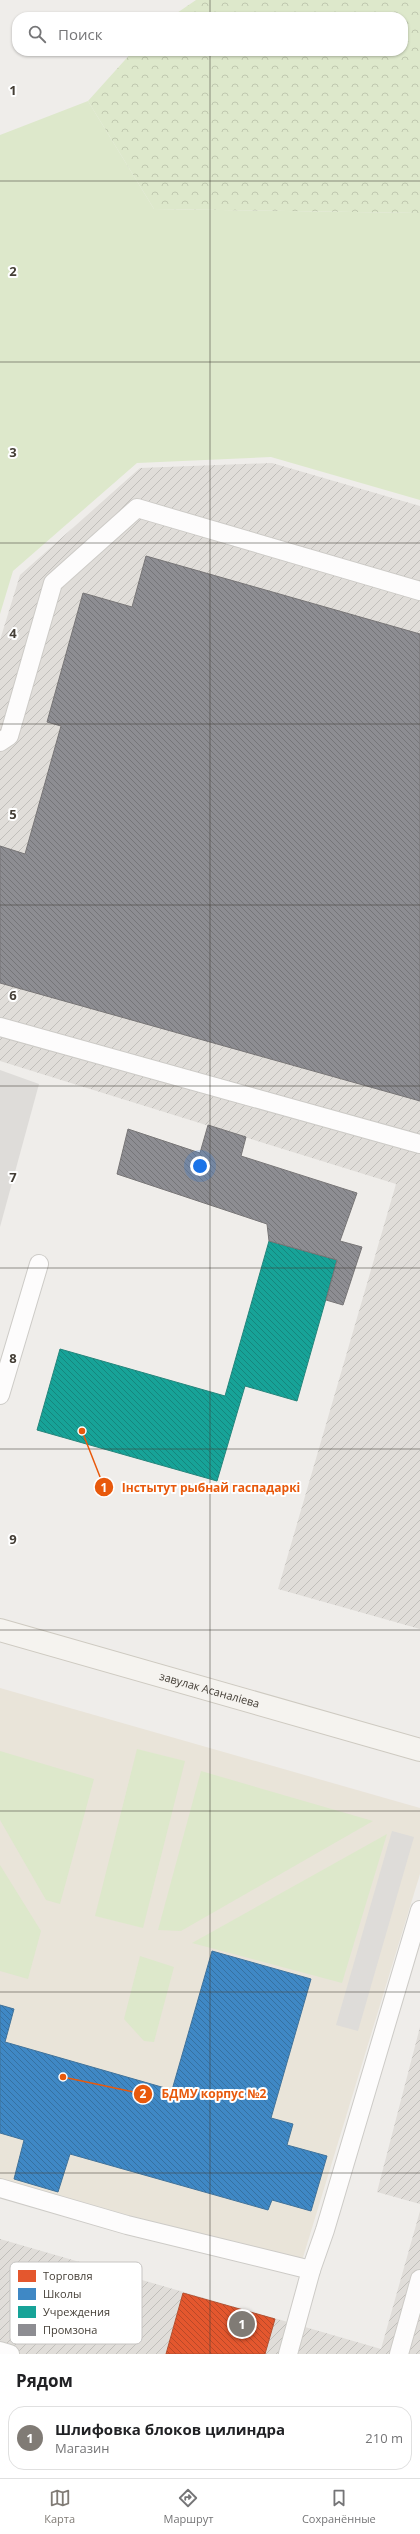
<!DOCTYPE html>
<html lang="ru">
<meta charset="utf-8">
<style>
body{margin:0;font-family:"Open Sans",sans-serif;background:#f6f6f6;color:#202124}
.you{position:absolute;left:200px;top:1166px;width:14px;height:14px;margin:-10px;border:3px solid #fff;border-radius:50%;background:#1a73e8;box-shadow:0 0 0 6px #1a73e833}
.badge{display:grid;place-items:center;width:26px;height:26px;border-radius:50%;background:#807b75;color:#fff;font-size:13px;font-weight:700}
.pin{position:absolute;translate:-50% -50%;border:2px solid #fff;box-shadow:0 1px 4px #0006}
.list{margin:0;padding:0;list-style:none}
h2{display:flex;justify-content:space-between;align-items:center;height:52px;margin:0;padding:0 16px;font-size:17px}
h2 small{font-size:13px;font-weight:400;color:#757577}
.list li{display:grid;grid-template-columns:26px 1fr auto;gap:12px;align-items:center;box-sizing:border-box;height:64px;margin:0 8px 8px;padding:0 8px;border:1px solid #e0e0e0;border-radius:16px}
.list b{display:block;font-size:15px;white-space:nowrap}
.list p{margin:0;font-size:13px;white-space:nowrap;color:#757577}
.list em{font-size:13px;font-style:normal;color:#757577}
.icon{flex:none;width:22px;height:22px;fill:none;stroke:currentColor;stroke-width:2;stroke-linecap:round;stroke-linejoin:round}
.map{position:relative;flex:none;width:420px;height:2354px;overflow:hidden}
.search{position:absolute;background:#fff;box-shadow:0 1px 3px #0004;left:12px;right:12px;top:12px;height:44px;display:flex;align-items:center;gap:10px;box-sizing:border-box;padding:0 14px;border-radius:16px;color:#757577;font-size:15px}
.sheet{height:124px;background:#fff}
nav{display:flex;justify-content:space-around;align-items:center;box-sizing:border-box;height:56px;border-top:1px solid #e0e0e0;background:#fff;font-size:11px;color:#757577}
nav a{display:grid;justify-items:center;gap:2px}
nav .on{color:#807b75}
.map>svg:first-child{display:block}
.industrial{fill:url(#industrial-furrows)}
.education{fill:#e9e4d9}
.grass{fill:#dde8cb}
.forest{fill:url(#forest-crowns)}
.parking{fill:#dedcd9}
.shops{fill:url(#shops-back-hatch);stroke:#b45030}
.schools{fill:url(#schools-back-hatch);stroke:#40729a}
.public{fill:url(#public-back-hatch);stroke:#24857b}
.industry{fill:url(#industry-back-hatch);stroke:#777576}
.lines{fill:none;stroke-linecap:round;stroke-linejoin:round}
.lane-casing{stroke:#cdcbc7;stroke-width:20}
.secondary-casing{stroke:#cecac1;stroke-width:24}
.lane{stroke:#fdfcfc;stroke-width:18}
.secondary{stroke:#f5f3ef;stroke-width:22}
.grid{fill:none;stroke:#443e36;stroke-width:1;stroke-opacity:0.55}
.labels{text-anchor:middle;stroke-width:4;stroke-linejoin:round;paint-order:stroke}
.street-label{font-size:11px;fill:#443e36;stroke:#fff}
.key{fill:#fff;stroke:#c7c5c3;stroke-width:1}
.key-label{font-size:11px;fill:#443e36}
.grid-label{font-size:13px;text-anchor:middle;font-weight:bold;fill:#443e36;stroke:#fff;stroke-width:4;stroke-linejoin:round;paint-order:stroke}
.leader{fill:none;stroke:#e8590c;stroke-width:1.5}
.callout-dot{fill:#e8590c;stroke:#fff;stroke-width:1.5}
.mark-label{font-size:12px;text-anchor:middle;font-weight:bold;fill:#fff}
.callout-label{font-size:12px;text-anchor:middle;font-weight:bold;fill:#e8590c;stroke:#fff;stroke-width:4;stroke-linejoin:round;paint-order:stroke}
</style>
<div class="map">
<svg width="420" height="2354" viewBox="0 0 420 2354">
<defs>
<pattern id="industrial-furrows" width="10" height="10" patternUnits="userSpaceOnUse"><rect width="10" height="10" fill="#e0ddd9"/><path d="M-1 1l2-2M0 10L10 0M9 11l2-2" fill="none" stroke="#c1bfbb"/></pattern>
<pattern id="forest-crowns" width="20" height="18" patternUnits="userSpaceOnUse"><rect width="20" height="18" fill="#dde8cb"/><path d="M2 6a3 3 0 1 1 6 0M12 15a3 3 0 1 1 6 0" fill="none" stroke="#bfc8af"/></pattern>
<pattern id="shops-back-hatch" width="6" height="6" patternUnits="userSpaceOnUse"><rect width="6" height="6" fill="#e4572e"/><path d="M-1 5l2 2M0 0l6 6M5-1l2 2" fill="none" stroke="#ba4928"/></pattern>
<pattern id="schools-back-hatch" width="6" height="6" patternUnits="userSpaceOnUse"><rect width="6" height="6" fill="#3f88c5"/><path d="M-1 5l2 2M0 0l6 6M5-1l2 2" fill="none" stroke="#3671a1"/></pattern>
<pattern id="public-back-hatch" width="6" height="6" patternUnits="userSpaceOnUse"><rect width="6" height="6" fill="#17a398"/><path d="M-1 5l2 2M0 0l6 6M5-1l2 2" fill="none" stroke="#16867d"/></pattern>
<pattern id="industry-back-hatch" width="6" height="6" patternUnits="userSpaceOnUse"><rect width="6" height="6" fill="#8d8d92"/><path d="M-1 5l2 2M0 0l6 6M5-1l2 2" fill="none" stroke="#757578"/></pattern>
</defs>
<rect width="100%" height="100%" fill="#efedea"/>
<g class="industrial">
<path d="M272,463L420,506V1629L278,1589L396,1184L0,1061V640L20,575L140,468Z"/>
<path d="M420,2027V2204L377,2192Z"/>
<path d="M420,2211V2354H0V2239L381,2349Z"/>
</g>
<path class="education" d="M0,1688L420,1808V1874L301,2264L0,2179Z"/>
<g class="grass">
<path d="M88,101L154,209L420,213V500L271,457L137,463L13,571L0,614V135Z"/>
<path d="M137,1749L185,1761L143,1928L95,1916Z"/>
<path d="M0,1751L94,1779L60,1904L46,1900L0,1820Z"/>
<path d="M201,1771L373,1821L181,1931L158,1930Z"/>
<path d="M387,1834L342,1983L192,1943Z"/>
<path d="M0,1865L41,1931L28,1979L0,1971Z"/>
<path d="M140,1956L174,1967L154,2042L144,2041L124,2019Z"/>
</g>
<path class="forest" d="M196,0H420V213L154,209L88,101L133,51H403V17H171Z"/>
<g class="parking">
<path d="M0,1070L39,1084L0,1227Z"/>
<path d="M392,1831L414,1837L358,2031L336,2025Z"/>
</g>
<path class="shops" d="M183,2293L275,2319L265,2354H166Z"/>
<path class="schools" d="M212,1951L311,1979L271,2118L293,2124L287,2145L327,2156L311,2211L272,2200L268,2210L70,2154L58,2192L14,2179L24,2140L0,2133V2005L14,2009L5,2042L172,2090Z"/>
<path class="public" d="M269,1241L337,1260L297,1401L245,1386L217,1481L37,1430L60,1349L225,1396Z"/>
<g class="industry">
<path d="M146,556L420,634V1101L0,983V846L25,854L61,726L47,722L83,593L132,607Z"/>
<path d="M208,1125L246,1137L241,1156L357,1193L340,1241L362,1247L343,1305L326,1300L337,1260L269,1241L267,1224L117,1174L128,1129L200,1153Z"/>
</g>
<g class="lines">
<g class="lane-casing">
<g id="lane">
<path d="M0,742L9,736L53,583L137,508L420,591"/>
<path d="M0,1027L420,1144"/>
<path d="M0,1395L39,1264"/>
<path d="M0,2188L127,2225L311,2270"/>
<path d="M0,2351L10,2354"/>
<path d="M288,2354L311,2270L325,2230L420,1910"/>
<path d="M399,2354L420,2279"/>
</g>
</g>
<g class="secondary-casing">
<g id="secondary">
<path id="s1" d="M0,1630L420,1750"/>
</g>
</g>
<use href="#lane" class="lane"/>
<use href="#secondary" class="secondary"/>
</g>
<path class="grid" d="M210,0V17M210,51V2354M0,181H420M0,362H420M0,543H420M0,724H420M0,905H420M0,1086H420M0,1268H420M0,1449H420M0,1630H420M0,1811H420M0,1992H420M0,2173H420"/>
<g class="labels">
<g class="street-label">
<text dy="4" stroke="none"><textPath href="#s1" startOffset="218">завулак Асаналіева</textPath></text>
</g>
</g>
<rect x="10" y="2262" width="132" height="82" rx="6" class="key"/>
<rect x="18" y="2270" width="18" height="12" fill="#e4572e"/>
<rect x="18" y="2288" width="18" height="12" fill="#3f88c5"/>
<rect x="18" y="2306" width="18" height="12" fill="#17a398"/>
<rect x="18" y="2324" width="18" height="12" fill="#8d8d92"/>
<g class="key-label">
<text x="43" y="2280">Торговля</text>
<text x="43" y="2298">Школы</text>
<text x="43" y="2316">Учреждения</text>
<text x="43" y="2334">Промзона</text>
</g>
<g class="grid-label">
<text x="13" y="95">1</text>
<text x="13" y="276">2</text>
<text x="13" y="457">3</text>
<text x="13" y="638">4</text>
<text x="13" y="819">5</text>
<text x="13" y="1000">6</text>
<text x="13" y="1182">7</text>
<text x="13" y="1363">8</text>
<text x="13" y="1544">9</text>
</g>
<path class="leader" d="M82 1431L104 1487M63 2077L143 2094"/>
<g class="callout-dot">
<circle cx="82" cy="1431" r="4"/>
<circle cx="63" cy="2077" r="4"/>
<circle cx="104" cy="1487" r="10"/>
<circle cx="143" cy="2094" r="10"/>
</g>
<g class="mark-label">
<text x="104" y="1492">1</text>
<text x="143" y="2098">2</text>
</g>
<g class="callout-label">
<text x="211" y="1492">Інстытут рыбнай гаспадаркі</text>
<text x="214" y="2098">БДМУ корпус №2</text>
</g>
</svg>
<div class="you"></div>
<div class="pin badge" style="left:242px;top:2324px">1</div>
<div class="search"><svg class="icon" aria-label="search" viewBox="0 0 24 24"><circle cx="10" cy="10" r="6"/><path d="M15 15l6 6"/></svg>Поиск</div>
</div>
<section class="sheet">
<h2>Рядом<small></small></h2>
<ul class="list">
<li><span class="badge">1</span><div><b>Шлифовка блоков цилиндра</b><p>Магазин</p></div><em>210 m</em></li>
</ul>
</section>
<nav>
<a class="on"><svg class="icon" aria-label="map" viewBox="0 0 24 24"><path d="M3 6l6-2 6 2 6-2v14l-6 2-6-2-6 2zM9 4v14M15 6v14"/></svg>Карта</a>
<a><svg class="icon" aria-label="directions" viewBox="0 0 24 24"><path d="M12 3l9 9-9 9-9-9zM9 14v-3h6M13 9l2 2-2 2"/></svg>Маршрут</a>
<a><svg class="icon" aria-label="saved" viewBox="0 0 24 24"><path d="M7 4h10v16l-5-4-5 4z"/></svg>Сохранённые</a>
</nav>
